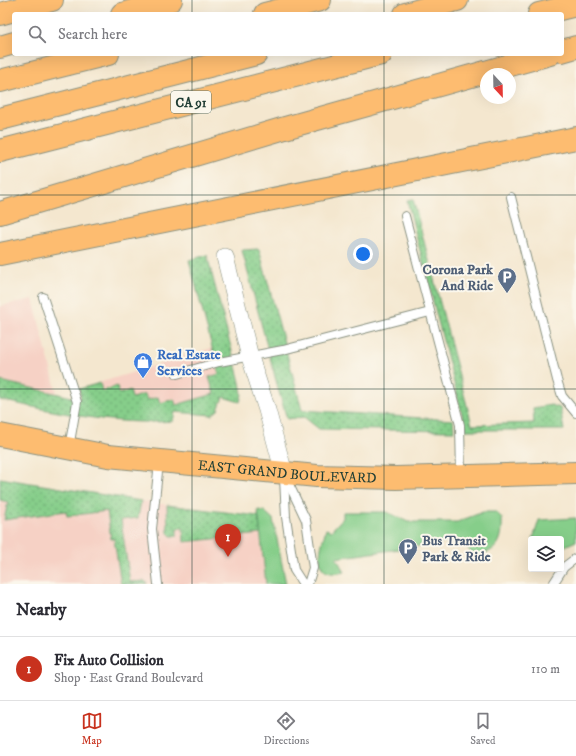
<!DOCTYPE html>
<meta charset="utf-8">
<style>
body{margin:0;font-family:"IM FELL DW Pica",serif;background:#f2f2f3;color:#2b2b33}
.controls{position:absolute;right:12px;bottom:12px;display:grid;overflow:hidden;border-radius:4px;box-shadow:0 4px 16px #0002}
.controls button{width:36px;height:36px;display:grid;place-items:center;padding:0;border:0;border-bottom:1px solid #e1e1e2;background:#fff;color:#2b2b33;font:20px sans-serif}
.compass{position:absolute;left:480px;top:68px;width:36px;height:36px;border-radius:50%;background:#fff;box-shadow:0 4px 16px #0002;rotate:158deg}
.you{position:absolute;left:363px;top:254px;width:14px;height:14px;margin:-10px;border:3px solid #fff;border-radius:50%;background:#1a73e8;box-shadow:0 0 0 6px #1a73e833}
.badge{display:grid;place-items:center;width:26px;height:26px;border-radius:50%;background:#c8321e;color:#fff;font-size:13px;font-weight:700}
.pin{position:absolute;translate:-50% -33px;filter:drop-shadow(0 1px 2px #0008)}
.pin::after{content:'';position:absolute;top:21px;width:14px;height:12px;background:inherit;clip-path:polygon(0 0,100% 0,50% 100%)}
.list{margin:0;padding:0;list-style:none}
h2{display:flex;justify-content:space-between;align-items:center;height:52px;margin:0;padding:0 16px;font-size:17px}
h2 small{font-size:13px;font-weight:400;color:#7c7c81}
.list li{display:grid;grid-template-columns:26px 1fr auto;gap:12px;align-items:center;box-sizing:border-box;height:64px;padding:0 16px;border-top:1px solid #e1e1e2}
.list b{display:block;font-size:15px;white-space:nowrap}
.list p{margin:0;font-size:13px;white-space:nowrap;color:#7c7c81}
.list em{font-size:13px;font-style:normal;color:#7c7c81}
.icon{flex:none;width:22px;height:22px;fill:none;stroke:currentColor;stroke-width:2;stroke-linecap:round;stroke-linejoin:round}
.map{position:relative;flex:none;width:576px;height:584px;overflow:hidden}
.search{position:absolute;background:#fff;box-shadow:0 4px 16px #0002;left:12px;right:12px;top:12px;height:44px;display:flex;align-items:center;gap:10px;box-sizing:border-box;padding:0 14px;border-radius:4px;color:#7c7c81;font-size:15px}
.sheet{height:116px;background:#fff}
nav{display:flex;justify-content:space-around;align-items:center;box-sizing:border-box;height:56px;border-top:1px solid #e1e1e2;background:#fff;font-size:11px;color:#7c7c81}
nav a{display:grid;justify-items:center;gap:2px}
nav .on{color:#c8321e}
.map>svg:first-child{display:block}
.built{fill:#f6d1c5}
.grass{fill:url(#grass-dots);stroke:#52865f}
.green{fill:#86ce8a;stroke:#52865f}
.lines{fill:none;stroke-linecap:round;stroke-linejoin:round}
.lane-casing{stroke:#8a9282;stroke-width:10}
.street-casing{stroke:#8a9282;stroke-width:18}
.primary-casing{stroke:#8a9282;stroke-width:24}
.highway-casing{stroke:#8a9282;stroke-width:24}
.lane{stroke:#fff;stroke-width:8}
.street{stroke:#fff;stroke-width:17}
.primary{stroke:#fdbc70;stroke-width:22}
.highway{stroke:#fdbc70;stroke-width:22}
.grid{fill:none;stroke:#1f3d34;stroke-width:1;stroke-opacity:0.55}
.labels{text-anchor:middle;stroke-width:4;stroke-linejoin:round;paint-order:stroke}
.shield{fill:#fbf7ec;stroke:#61756b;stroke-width:1}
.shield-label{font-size:13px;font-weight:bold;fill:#1f3d34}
.service-label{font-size:14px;font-weight:bold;fill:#4e5e75;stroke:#fbf7ec;text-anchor:end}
.shop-label{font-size:14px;font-weight:bold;fill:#366cbe;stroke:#fbf7ec;text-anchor:start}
.street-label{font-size:14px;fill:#1f3d34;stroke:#fbf7ec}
</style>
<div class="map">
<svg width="576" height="584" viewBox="0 0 576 584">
<defs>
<pattern id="grass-dots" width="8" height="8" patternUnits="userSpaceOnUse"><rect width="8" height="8" fill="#86ce8a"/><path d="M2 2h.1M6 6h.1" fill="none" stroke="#6da872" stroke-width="1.8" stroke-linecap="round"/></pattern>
</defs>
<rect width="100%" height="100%" fill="#fbf7ec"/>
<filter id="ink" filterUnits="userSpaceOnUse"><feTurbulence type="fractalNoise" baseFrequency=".025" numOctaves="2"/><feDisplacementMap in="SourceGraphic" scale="8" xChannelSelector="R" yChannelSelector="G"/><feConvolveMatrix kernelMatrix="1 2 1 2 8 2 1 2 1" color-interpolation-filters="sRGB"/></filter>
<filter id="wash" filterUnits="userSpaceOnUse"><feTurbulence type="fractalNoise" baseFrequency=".012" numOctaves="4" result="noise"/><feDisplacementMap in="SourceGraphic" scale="16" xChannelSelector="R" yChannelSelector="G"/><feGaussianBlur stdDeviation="0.9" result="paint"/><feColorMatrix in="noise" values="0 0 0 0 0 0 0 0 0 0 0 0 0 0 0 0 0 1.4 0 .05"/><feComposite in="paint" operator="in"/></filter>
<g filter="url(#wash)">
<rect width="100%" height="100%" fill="#f4e7cf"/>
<g class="built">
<path d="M33,299L57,393L0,381V306Z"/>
<path d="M212,348L223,389V400L218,410L212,415L79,389Z"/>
<path d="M0,478L154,503L258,516L266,584H0Z"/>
</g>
<g class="grass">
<path d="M413,199L472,425L534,423L533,408L551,405L560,408L564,430H466L407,200Z"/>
<path d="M259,249L302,410L453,420L454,431L319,429L304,417L287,419L279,392L242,250Z"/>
<path d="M207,255L240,382L242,394L240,402L223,397L218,410L212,415L175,412L173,421C115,426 57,412 0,400V381L81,399L79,389L100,383L102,391L117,386L119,394L130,390L132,398L145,394L147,400L158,397L160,403L174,399L176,405L214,394L209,377L219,374L189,260Z"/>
<path d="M0,478L141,501L138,518L121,520L130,582L145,581L147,584H121L114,539H111L107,511L67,516L66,511L4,520L8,502L0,500Z"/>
<path d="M167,505L258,516L261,534L184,542L183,528H177V536H171L168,533Z"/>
</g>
<g class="green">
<path d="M258,510L264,511L273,519L286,584H266Z"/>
<path d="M343,512H387L408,522H457L483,512H496L502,518C503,542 498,552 474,556L462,540L336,558L345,572C310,580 320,550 326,529L331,531L343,518Z"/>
<path d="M576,518V541L561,548V539H533L539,520Z"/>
</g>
</g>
<g filter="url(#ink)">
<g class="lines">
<g class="lane-casing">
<g id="lane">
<path d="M511,197L557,380L562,396L576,413"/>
<path d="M405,216L460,425L461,475"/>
<path d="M43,297L77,402L69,448"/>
<path d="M177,374L219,362L283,350L430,312"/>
<path d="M285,476L306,520L313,568L308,584"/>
<path d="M284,478L286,517L294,570L303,584"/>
<path d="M158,584L152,529L159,462"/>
<path d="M553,584L564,567L576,558"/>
</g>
</g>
<g class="street-casing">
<path id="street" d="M225,257L250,357L267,410L284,473"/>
</g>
<g class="primary-casing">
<g id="primary">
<path id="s1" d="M0,435L108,456L317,476L396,478L576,473"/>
</g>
</g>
<g class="highway-casing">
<g id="highway">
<path d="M0,14L52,0"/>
<path d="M122,14L171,0"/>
<path d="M265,14L320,0"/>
<path d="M405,14L457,0"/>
<path d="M539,14L576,5"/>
<path d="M0,47L14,43"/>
<path d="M562,51L576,47"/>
<path d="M0,81L108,54"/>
<path d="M0,119L256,54"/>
<path d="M0,151L381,54"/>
<path d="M0,213L285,128L550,54"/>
<path d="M0,254L576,138"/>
</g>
</g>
<use href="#lane" class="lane"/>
<use href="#street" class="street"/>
<use href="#primary" class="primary"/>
<use href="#highway" class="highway"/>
</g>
</g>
<path class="grid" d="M192,0V14M384,0V14M192,54V584M384,54V584M0,195H576M0,389H576"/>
<defs>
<g id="parking-pin" transform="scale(1)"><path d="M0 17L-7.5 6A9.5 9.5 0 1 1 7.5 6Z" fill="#5c6f8a" stroke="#fbf7ec"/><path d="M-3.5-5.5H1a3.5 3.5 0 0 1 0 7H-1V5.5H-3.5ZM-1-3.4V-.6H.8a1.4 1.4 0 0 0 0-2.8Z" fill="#fff"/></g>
<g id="shop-pin" transform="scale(1)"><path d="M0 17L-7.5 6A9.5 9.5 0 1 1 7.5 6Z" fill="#3f7fe0" stroke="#fbf7ec"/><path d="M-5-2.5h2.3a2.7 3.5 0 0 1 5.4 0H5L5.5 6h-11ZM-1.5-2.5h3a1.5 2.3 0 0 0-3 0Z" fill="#fff"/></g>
</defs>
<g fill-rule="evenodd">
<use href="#parking-pin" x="507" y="277"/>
<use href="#shop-pin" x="143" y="362"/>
<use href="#parking-pin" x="408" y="548"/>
</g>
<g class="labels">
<rect class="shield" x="171" y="91" width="40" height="22" rx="3"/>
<g class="shield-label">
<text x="191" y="107">CA 91</text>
</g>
<g class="service-label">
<text x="493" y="274">Corona Park<tspan x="493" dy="16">And Ride</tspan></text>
<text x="422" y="545" text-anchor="start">Bus Transit<tspan x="422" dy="16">Park &amp; Ride</tspan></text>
</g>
<g class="shop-label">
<text x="157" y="359">Real Estate<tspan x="157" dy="16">Services</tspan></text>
</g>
<g class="street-label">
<text dy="5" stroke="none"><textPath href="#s1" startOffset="290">EAST GRAND BOULEVARD</textPath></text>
</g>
</g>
</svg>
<div class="controls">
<button><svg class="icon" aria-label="layers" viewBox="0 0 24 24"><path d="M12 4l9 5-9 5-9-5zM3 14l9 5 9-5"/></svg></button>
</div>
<svg class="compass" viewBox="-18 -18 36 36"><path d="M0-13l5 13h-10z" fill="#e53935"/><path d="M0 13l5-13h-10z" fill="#7c7c81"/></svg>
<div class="you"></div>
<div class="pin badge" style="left:228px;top:557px">1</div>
<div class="search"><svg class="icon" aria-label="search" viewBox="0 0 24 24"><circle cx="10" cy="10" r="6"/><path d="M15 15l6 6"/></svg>Search here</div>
</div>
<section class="sheet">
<h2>Nearby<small></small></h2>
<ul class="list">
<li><span class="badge">1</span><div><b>Fix Auto Collision</b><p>Shop · East Grand Boulevard</p></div><em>110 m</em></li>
</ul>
</section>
<nav>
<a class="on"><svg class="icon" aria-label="map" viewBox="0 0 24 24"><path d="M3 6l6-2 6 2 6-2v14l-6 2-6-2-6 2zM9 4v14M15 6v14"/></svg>Map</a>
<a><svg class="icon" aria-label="directions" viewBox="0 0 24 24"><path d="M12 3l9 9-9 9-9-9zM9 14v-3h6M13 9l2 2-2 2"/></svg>Directions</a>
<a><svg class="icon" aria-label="saved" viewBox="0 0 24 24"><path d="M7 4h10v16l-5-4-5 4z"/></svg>Saved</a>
</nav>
